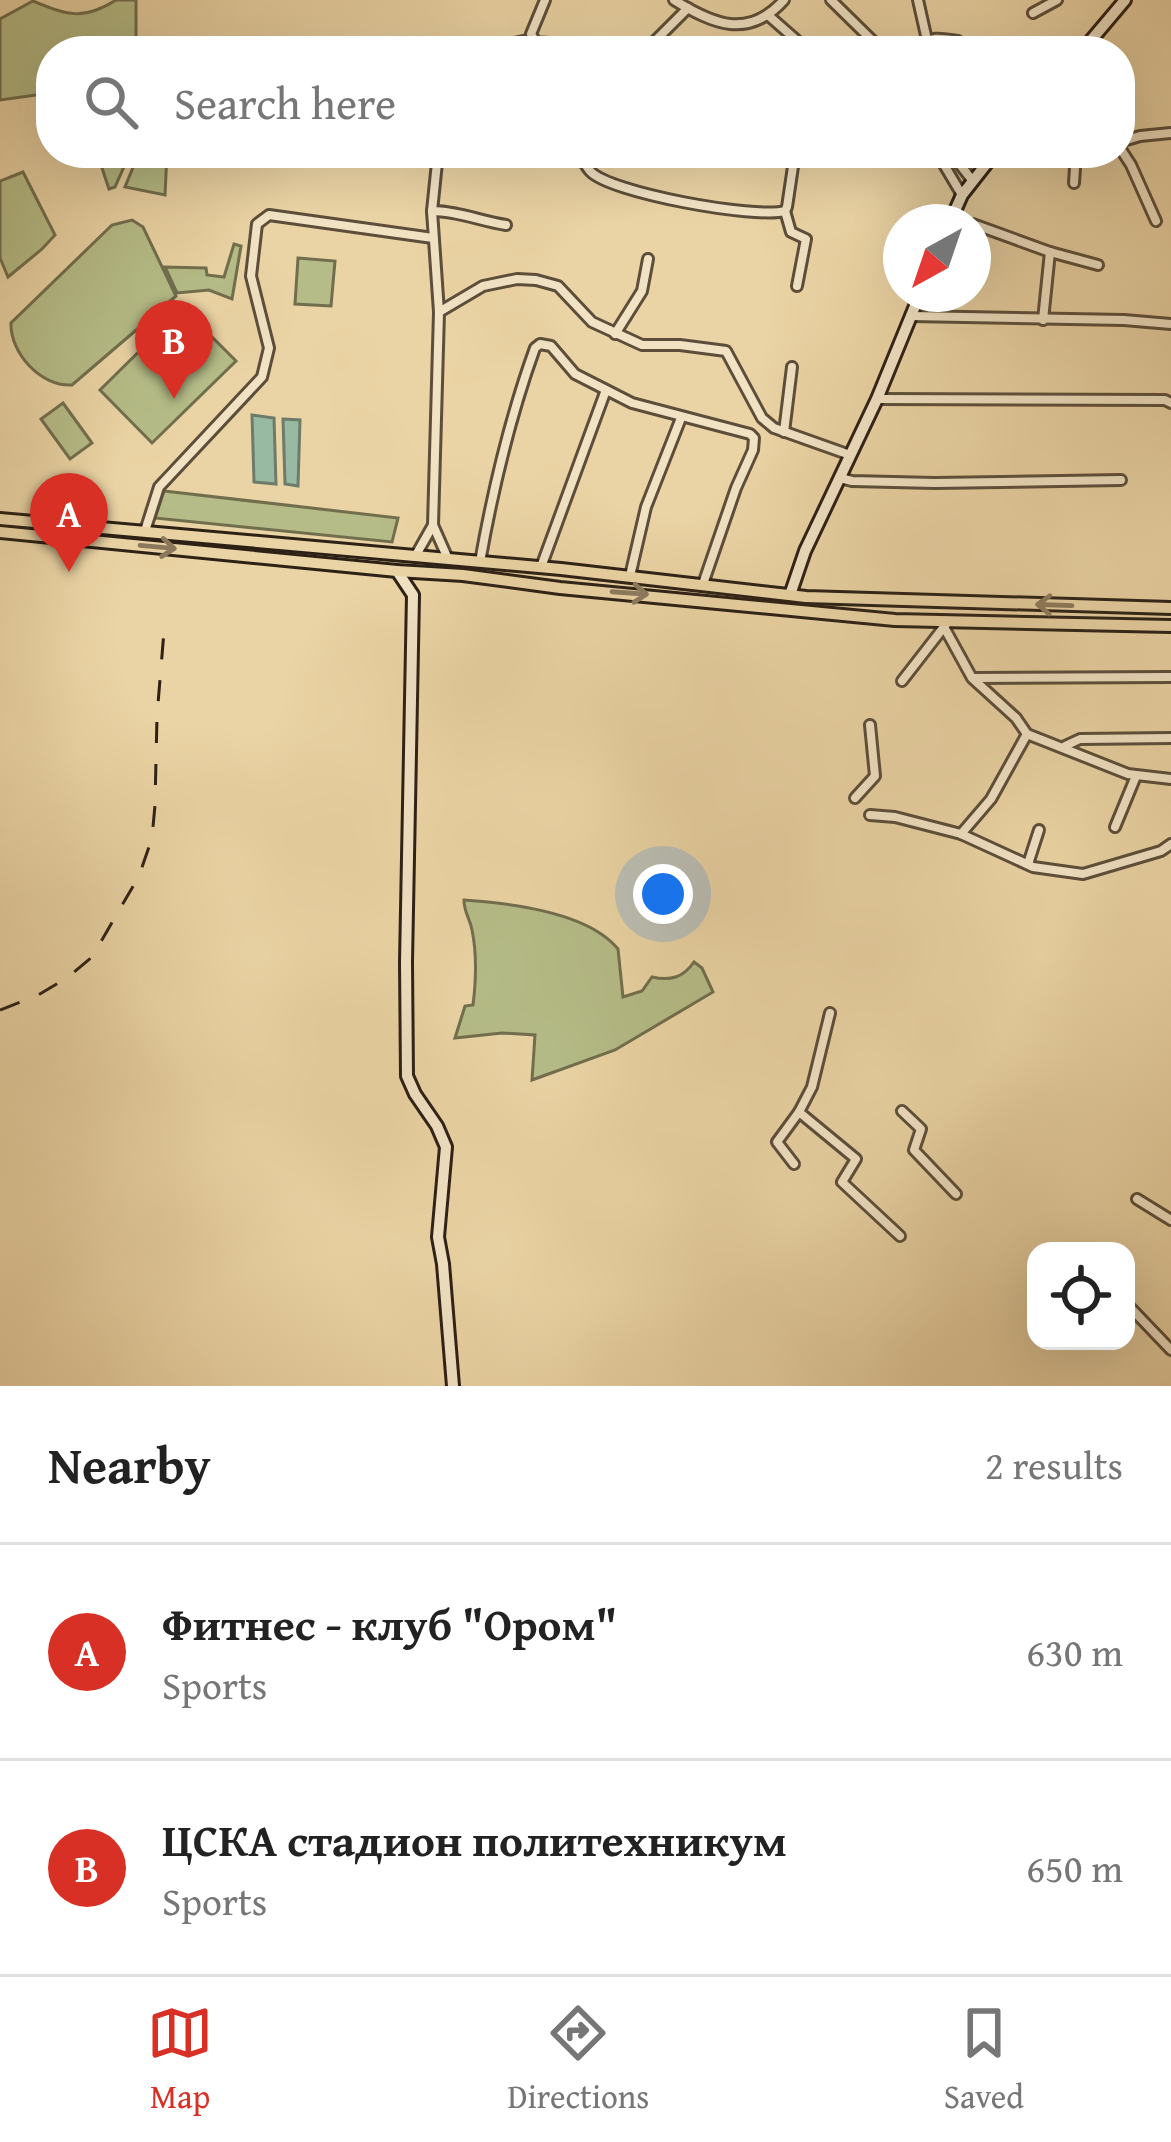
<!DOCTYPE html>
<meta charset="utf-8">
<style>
body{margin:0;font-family:"Gentium Book Plus",serif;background:#f2f2f2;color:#222}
.controls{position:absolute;right:36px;bottom:36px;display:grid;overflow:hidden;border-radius:24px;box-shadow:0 12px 48px #0002}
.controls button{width:108px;height:108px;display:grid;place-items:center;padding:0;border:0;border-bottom:3px solid #e0e0e0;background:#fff;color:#222;font:60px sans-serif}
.compass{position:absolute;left:883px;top:204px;width:108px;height:108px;border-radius:50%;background:#fff;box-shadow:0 12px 48px #0002;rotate:220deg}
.you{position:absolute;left:663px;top:894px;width:42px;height:42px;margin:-30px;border:9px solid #fff;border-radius:50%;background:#1a73e8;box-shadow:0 0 0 18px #1a73e833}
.badge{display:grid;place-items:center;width:78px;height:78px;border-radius:50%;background:#d93025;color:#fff;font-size:39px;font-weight:700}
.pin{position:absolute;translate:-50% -99px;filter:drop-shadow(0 3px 6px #0008)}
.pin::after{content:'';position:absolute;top:63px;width:42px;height:36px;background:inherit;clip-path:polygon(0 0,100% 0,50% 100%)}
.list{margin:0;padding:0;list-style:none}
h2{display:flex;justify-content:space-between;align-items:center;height:156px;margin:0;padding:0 48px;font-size:51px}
h2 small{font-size:39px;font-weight:400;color:#767676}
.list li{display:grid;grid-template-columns:78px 1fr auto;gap:36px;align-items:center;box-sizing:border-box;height:216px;padding:0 48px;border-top:3px solid #e0e0e0}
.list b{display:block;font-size:45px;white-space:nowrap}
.list p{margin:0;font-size:39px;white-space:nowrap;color:#767676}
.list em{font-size:39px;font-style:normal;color:#767676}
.icon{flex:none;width:66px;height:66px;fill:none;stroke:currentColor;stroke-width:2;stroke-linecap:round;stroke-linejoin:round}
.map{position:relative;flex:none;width:1171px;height:1386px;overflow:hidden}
.search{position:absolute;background:#fff;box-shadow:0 12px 48px #0002;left:36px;right:36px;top:36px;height:132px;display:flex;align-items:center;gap:30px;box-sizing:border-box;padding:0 42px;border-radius:48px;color:#767676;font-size:45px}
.sheet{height:588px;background:#fff}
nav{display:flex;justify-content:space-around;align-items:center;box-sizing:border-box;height:168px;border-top:3px solid #e0e0e0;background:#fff;font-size:33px;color:#767676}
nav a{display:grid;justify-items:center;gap:6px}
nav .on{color:#d93025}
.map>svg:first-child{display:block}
.green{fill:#b5bc87;stroke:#716e4e;stroke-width:3}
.water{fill:#98b9a2;stroke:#6d7c6a;stroke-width:3}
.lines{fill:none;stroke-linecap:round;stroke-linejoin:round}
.street-casing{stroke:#5c4e3a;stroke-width:14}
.secondary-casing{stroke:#2d2116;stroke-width:16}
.primary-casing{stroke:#2d2116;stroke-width:16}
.street{stroke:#f1e2c4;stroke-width:8}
.secondary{stroke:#f1e2c4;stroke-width:10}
.primary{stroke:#ead3a4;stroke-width:10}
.rail{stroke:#2d2116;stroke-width:3;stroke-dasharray:21 21;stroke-linecap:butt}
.oneway{stroke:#8c7a5d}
</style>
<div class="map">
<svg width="1171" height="1386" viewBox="0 0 1171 1386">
<rect width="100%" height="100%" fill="#ead3a4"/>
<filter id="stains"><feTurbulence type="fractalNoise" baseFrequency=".00167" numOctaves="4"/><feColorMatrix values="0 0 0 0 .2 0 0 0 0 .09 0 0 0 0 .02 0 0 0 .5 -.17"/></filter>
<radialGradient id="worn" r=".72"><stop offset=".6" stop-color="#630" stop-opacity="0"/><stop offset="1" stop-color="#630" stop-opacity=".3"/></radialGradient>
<g class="green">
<path d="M116,0H136V51H51V93L0,100V19L33,1C67,15 83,21 116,0Z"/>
<path d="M97,153H130L115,187L109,189Z"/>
<path d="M139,153H167L165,195L125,187Z"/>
<path d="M23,172L55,235L42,249L8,277L0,258V181Z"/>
<path d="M132,220L143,227L176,296L72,385C41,387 10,353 11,323L112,225Z"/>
<path d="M234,244L241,246L232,299L209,290L177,293L165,267L206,268L207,275L224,277Z"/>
<path d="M298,258L335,261L331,306L295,304Z"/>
<path d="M183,308L236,361L152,443L100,390Z"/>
<path d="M63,403L92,443L70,459L41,419Z"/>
<path d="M164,491L398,518L392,542L155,518Z"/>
<path d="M464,900C509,903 588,912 618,949L623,997L642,991L652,977C670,981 683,978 694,962L702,968L713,992L615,1050L532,1080L535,1035L502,1033L455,1038L465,1006L473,1005C476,981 477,954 472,930C470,918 464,913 464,900Z"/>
</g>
<g class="water">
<path d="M252,415L274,418L276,484L254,482Z"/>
<path d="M283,419L300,420L298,486L285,484Z"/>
</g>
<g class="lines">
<g class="street-casing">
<g id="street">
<path d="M545,0L531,34L536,42L648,51"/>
<path d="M674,0C713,24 748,40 784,0"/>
<path d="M831,0L883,51"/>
<path d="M918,0L927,40"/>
<path d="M1033,13L1057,0"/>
<path d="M769,16L802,45"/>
<path d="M921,46C931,35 944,39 958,41"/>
<path d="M646,50L688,8"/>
<path d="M478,51L532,39"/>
<path d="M1120,142L1140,136L1171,133"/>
<path d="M1120,148L1131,165L1156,221"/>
<path d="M438,153L432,211L439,312L433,525L448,559"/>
<path d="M526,153L585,162"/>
<path d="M585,153C585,162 583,163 590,171C609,193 756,219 785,211L787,207L795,153"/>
<path d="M937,153L962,195"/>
<path d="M951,153L972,180"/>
<path d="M1070,153L1075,168L1074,183"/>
<path d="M432,211C458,211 480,221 506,225"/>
<path d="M785,211L791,232L806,239L797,286"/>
<path d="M973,224L1050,252L1098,265"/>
<path d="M439,312L483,286L517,279L536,280L558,286L592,322L642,345H680L726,351L762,418L774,428L850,455"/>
<path d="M911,316L1124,320L1171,324"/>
<path d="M1043,320L1050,252"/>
<path d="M615,334L642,291L648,259"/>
<path d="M878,399L1165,400L1171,403"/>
<path d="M784,432L792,367"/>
<path d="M840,478L852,481L935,483L1121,480"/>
<path d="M145,531L159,487L262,377L269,348L251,276L257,224L269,215L433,238"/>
<path d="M416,555L433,525"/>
<path d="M480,562C493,489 510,417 535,348L540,344L551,346L575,374L632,403L750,434L754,438L753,450L736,488L703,584"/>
<path d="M541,567L606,390"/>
<path d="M630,576L646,507L681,418"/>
<path d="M944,627L972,678L1016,718L1027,734L1128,774L1171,779"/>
<path d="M973,678L1171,677"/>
<path d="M902,681L947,623"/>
<path d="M1065,746L1080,739L1171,738"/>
<path d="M855,798L875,776L870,725"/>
<path d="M870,815L895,817L961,834L1033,867L1083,874L1161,851L1171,844"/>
<path d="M1115,827L1136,776"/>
<path d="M961,834L991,799L1027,734"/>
<path d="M1028,864L1039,830"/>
<path d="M830,1013L812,1087L799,1112L856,1159L842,1182L900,1236"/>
<path d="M902,1111L921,1129L914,1150L956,1194"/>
<path d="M794,1164L777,1142L799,1112"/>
<path d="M1137,1199L1171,1220"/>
<path d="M1126,1303L1171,1350"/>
</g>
</g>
<g class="secondary-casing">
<g id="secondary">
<path d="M1082,51L1125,0"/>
<path d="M950,222L962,195L995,153"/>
<path d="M397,571L413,595L406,962L407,1076L415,1094L437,1126L446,1147L438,1237L443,1264L453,1386"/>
<path d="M790,595L805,551L877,399L920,294"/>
</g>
</g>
<g class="primary-casing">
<g id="primary">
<path d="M0,519L561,569L806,597L1171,608"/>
<path d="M0,532L397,571L463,575L560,588L895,620L1171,626"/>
</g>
</g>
<use href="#street" class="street"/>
<use href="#secondary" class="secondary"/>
<use href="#primary" class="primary"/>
<path class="rail" d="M0,1010L38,995L67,978L92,957L139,876L152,838L155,805L157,716L164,631"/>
</g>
<defs><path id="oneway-shaft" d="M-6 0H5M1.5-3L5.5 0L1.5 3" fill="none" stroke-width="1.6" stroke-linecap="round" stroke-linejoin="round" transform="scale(3)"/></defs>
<g class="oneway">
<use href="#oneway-shaft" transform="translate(158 547) rotate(5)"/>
<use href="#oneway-shaft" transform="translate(630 593) rotate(4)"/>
<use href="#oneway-shaft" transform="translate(1054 605) rotate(-178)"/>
</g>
<rect width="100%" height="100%" filter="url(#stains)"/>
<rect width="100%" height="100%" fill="url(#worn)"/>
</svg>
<div class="controls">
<button><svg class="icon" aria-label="locate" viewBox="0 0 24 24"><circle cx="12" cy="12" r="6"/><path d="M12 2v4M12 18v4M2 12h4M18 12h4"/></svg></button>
</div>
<svg class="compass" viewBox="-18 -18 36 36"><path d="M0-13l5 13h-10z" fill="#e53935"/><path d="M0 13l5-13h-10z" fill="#767676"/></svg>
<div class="you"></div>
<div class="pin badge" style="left:69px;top:572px">A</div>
<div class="pin badge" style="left:174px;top:399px">B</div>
<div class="search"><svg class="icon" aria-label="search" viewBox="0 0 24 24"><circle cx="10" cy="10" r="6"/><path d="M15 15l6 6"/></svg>Search here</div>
</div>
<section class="sheet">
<h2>Nearby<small>2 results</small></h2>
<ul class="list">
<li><span class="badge">A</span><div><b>Фитнес - клуб &quot;Ором&quot;</b><p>Sports</p></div><em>630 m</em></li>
<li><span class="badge">B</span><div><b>ЦСКА стадион политехникум</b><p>Sports</p></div><em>650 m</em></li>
</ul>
</section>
<nav>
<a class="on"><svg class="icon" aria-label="map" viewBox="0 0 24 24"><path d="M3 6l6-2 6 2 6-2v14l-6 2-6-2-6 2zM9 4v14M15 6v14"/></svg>Map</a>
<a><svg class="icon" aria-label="directions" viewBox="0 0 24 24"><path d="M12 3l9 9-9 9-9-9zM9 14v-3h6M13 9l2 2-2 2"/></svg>Directions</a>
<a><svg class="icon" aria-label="saved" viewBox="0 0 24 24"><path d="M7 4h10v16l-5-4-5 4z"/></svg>Saved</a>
</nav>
